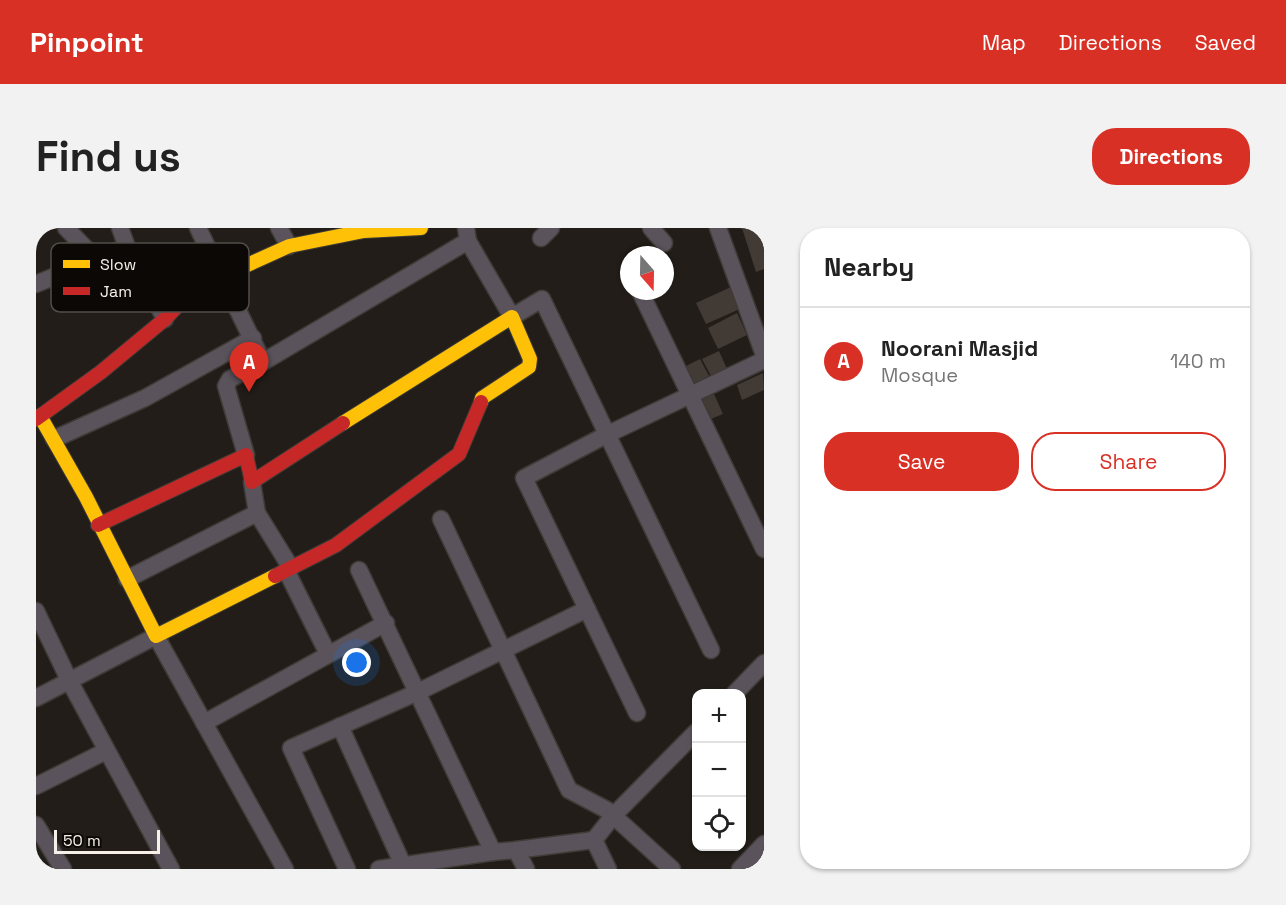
<!DOCTYPE html>
<meta charset="utf-8">
<style>
body{margin:0;font-family:"Space Grotesk",sans-serif;background:#f2f2f2;color:#222}
.controls{position:absolute;right:18px;bottom:18px;display:grid;overflow:hidden;border-radius:12px;box-shadow:0 2px 4px #0004}
.controls button{width:54px;height:54px;display:grid;place-items:center;padding:0;border:0;border-bottom:2px solid #e0e0e0;background:#fff;color:#222;font:30px sans-serif}
.compass{position:absolute;left:584px;top:18px;width:54px;height:54px;border-radius:50%;background:#fff;box-shadow:0 2px 4px #0004;rotate:160deg}
.scale{position:absolute;left:18px;bottom:15px;width:106px;box-sizing:border-box;padding-left:6px;border:3px solid #f7f0e9;border-top:0;font-size:16px;line-height:21px;white-space:nowrap;color:#f7f0e9;-webkit-text-stroke:4px #0c0805;paint-order:stroke}
.you{position:absolute;left:321px;top:435px;width:21px;height:21px;margin:-15px;border:4px solid #fff;border-radius:50%;background:#1a73e8;box-shadow:0 0 0 9px #1a73e833}
.badge{display:grid;place-items:center;width:39px;height:39px;border-radius:50%;background:#d93025;color:#fff;font-size:20px;font-weight:700}
.pin{position:absolute;translate:-50% -50px;filter:drop-shadow(0 2px 3px #0008)}
.pin::after{content:'';position:absolute;top:32px;width:21px;height:18px;background:inherit;clip-path:polygon(0 0,100% 0,50% 100%)}
.list{margin:0;padding:0;list-style:none}
h2{display:flex;justify-content:space-between;align-items:center;height:78px;margin:0;padding:0 24px;font-size:26px}
h2 small{font-size:20px;font-weight:400;color:#767676}
.list li{display:grid;grid-template-columns:39px 1fr auto;gap:18px;align-items:center;box-sizing:border-box;height:108px;padding:0 24px;border-top:2px solid #e0e0e0}
.list b{display:block;font-size:22px;white-space:nowrap}
.list p{margin:0;font-size:20px;white-space:nowrap;color:#767676}
.list em{font-size:20px;font-style:normal;color:#767676}
.actions{display:flex;gap:12px;padding:18px 24px}
.actions a{flex:1;padding:14px 0;border:2px solid #d93025;border-radius:24px;text-align:center;font-size:21px;color:#d93025}
.actions .main{background:#d93025;color:#fff}
.icon{flex:none;width:33px;height:33px;fill:none;stroke:currentColor;stroke-width:2;stroke-linecap:round;stroke-linejoin:round}
.map{position:relative;flex:none;width:728px;height:641px;overflow:hidden;border-radius:24px}
header{display:flex;align-items:center;gap:36px;box-sizing:border-box;height:84px;padding:0 30px;background:#d93025;color:#fff}
header strong{font-size:28px}
nav{display:flex;gap:33px;margin-inline-start:auto;font-size:21px}
.intro{display:flex;align-items:center;justify-content:space-between;box-sizing:border-box;height:144px;padding:0 36px}
h1{margin:0;font-size:42px}
.button{padding:15px 27px;border-radius:24px;background:#d93025;color:#fff;font-size:21px;font-weight:700}
main{display:flex;gap:36px;padding:0 36px}
aside{flex:1;background:#fff;border-radius:24px;box-shadow:0 2px 4px #0004}
.map>svg:first-child{display:block}
.building{fill:#423a35}
.lines{fill:none;stroke-linecap:round;stroke-linejoin:round}
.street-casing{stroke:#3f3b36;stroke-width:19}
.slow-casing{stroke:#3f3b36;stroke-width:16}
.jam-casing{stroke:#3f3b36;stroke-width:16}
.street{stroke:#5a535b;stroke-width:16}
.slow{stroke:#ffc107;stroke-width:14}
.jam{stroke:#c62828;stroke-width:14}
.key{fill:#0c0805;stroke:#524e49;stroke-width:1.5}
.key-label{font-size:16px;fill:#f7f0e9}
</style>
<header>
<strong>Pinpoint</strong>
<nav><a>Map</a><a>Directions</a><a>Saved</a></nav>
</header>
<div class="intro"><h1>Find us</h1><a class="button">Directions</a></div>
<main>
<div class="map">
<svg width="728" height="641" viewBox="0 0 728 641">
<rect width="100%" height="100%" fill="#221d18"/>
<g class="building">
<path d="M706,0H728V41L720,44Z"/>
<path d="M695,59L706,80L670,96L660,75Z"/>
<path d="M701,85L711,107L682,121L672,100Z"/>
<path d="M683,123L691,141L675,148L666,131Z"/>
<path d="M664,131L673,148L657,156L648,139Z"/>
<path d="M727,145L728,162L706,172L701,157Z"/>
<path d="M678,166L687,186L670,193L660,173Z"/>
</g>
<g class="lines">
<g class="street-casing">
<g id="street">
<path d="M30,0L60,31L91,19"/>
<path d="M84,0L91,19L129,91"/>
<path d="M162,0L227,134L432,13"/>
<path d="M243,0L253,18"/>
<path d="M430,0L432,13L476,89L506,71L675,422"/>
<path d="M615,0L628,15"/>
<path d="M682,0L728,127"/>
<path d="M505,10L515,0"/>
<path d="M0,56L60,31"/>
<path d="M604,63L728,321"/>
<path d="M18,211L109,170L217,110"/>
<path d="M210,227L190,158L194,151L227,134"/>
<path d="M216,254L221,285L255,340"/>
<path d="M405,291L533,562L571,582L636,641"/>
<path d="M250,342L292,426"/>
<path d="M323,342L457,624L480,622L490,641"/>
<path d="M91,351L221,285"/>
<path d="M0,383L34,454L135,641"/>
<path d="M698,466L728,435"/>
<path d="M0,470L120,408L249,641"/>
<path d="M601,485L488,250L570,207L728,132"/>
<path d="M168,495L350,395"/>
<path d="M304,498L367,637"/>
<path d="M0,558L70,523"/>
<path d="M0,597L27,641"/>
<path d="M558,612L577,588L660,504"/>
<path d="M480,622L558,612L572,641"/>
<path d="M311,641L255,520L382,464L551,381"/>
<path d="M343,641L457,624"/>
<path d="M704,641L728,616"/>
</g>
</g>
<g class="slow-casing">
<g id="slow">
<path d="M198,43L253,18L328,3L385,0"/>
<path d="M4,188L50,269L120,408L239,348"/>
<path d="M307,195L476,89L494,131L493,139L446,170L445,174"/>
</g>
</g>
<g class="jam-casing">
<g id="jam">
<path d="M0,191L65,144L129,91L155,64L198,43"/>
<path d="M62,297L210,227L216,254L307,195"/>
<path d="M239,348L300,317L423,226L445,174"/>
</g>
</g>
<use href="#street" class="street"/>
<use href="#slow" class="slow"/>
<use href="#jam" class="jam"/>
</g>
<rect x="15" y="15" width="198" height="69" rx="9" class="key"/>
<rect x="27" y="32" width="27" height="8" fill="#ffc107"/>
<rect x="27" y="59" width="27" height="8" fill="#c62828"/>
<g class="key-label">
<text x="64" y="42">Slow</text>
<text x="64" y="69">Jam</text>
</g>
</svg>
<div class="controls">
<button>+</button>
<button>−</button>
<button><svg class="icon" aria-label="locate" viewBox="0 0 24 24"><circle cx="12" cy="12" r="6"/><path d="M12 2v4M12 18v4M2 12h4M18 12h4"/></svg></button>
</div>
<svg class="compass" viewBox="-18 -18 36 36"><path d="M0-13l5 13h-10z" fill="#e53935"/><path d="M0 13l5-13h-10z" fill="#767676"/></svg>
<div class="scale">50 m</div>
<div class="you"></div>
<div class="pin badge" style="left:213px;top:164px">A</div>
</div>
<aside>
<h2>Nearby<small></small></h2>
<ul class="list">
<li><span class="badge">A</span><div><b>Noorani Masjid</b><p>Mosque</p></div><em>140 m</em></li>
</ul>
<div class="actions"><a class="main">Save</a><a>Share</a></div>
</aside>
</main>
